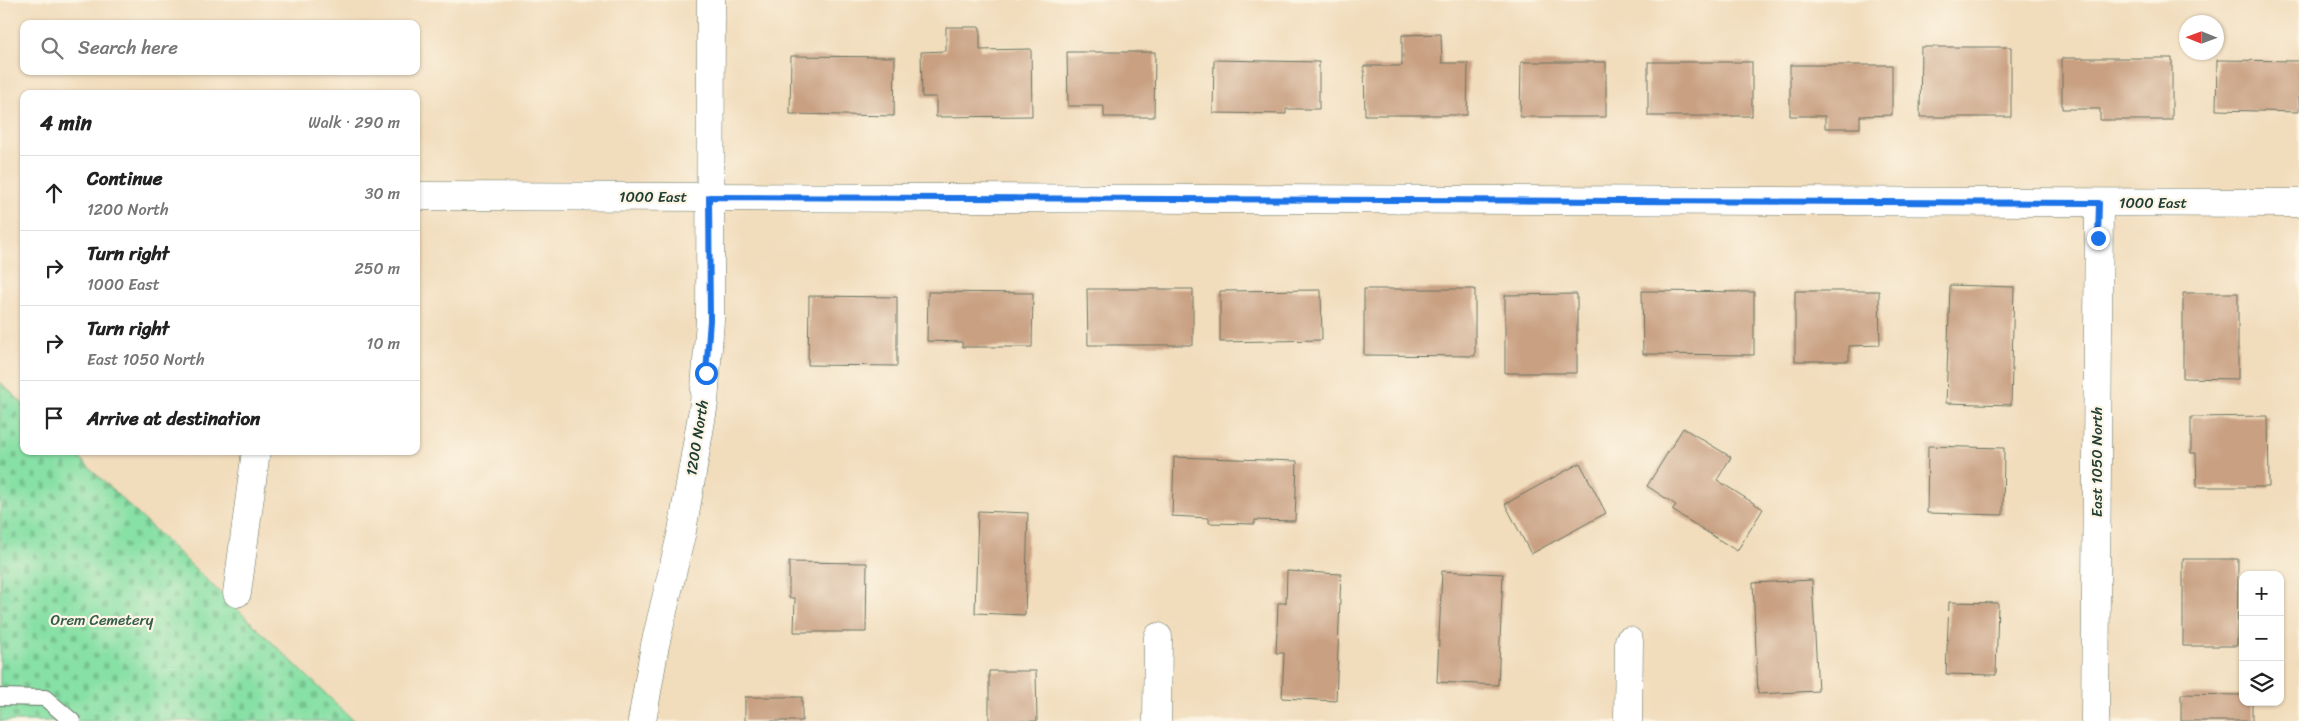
<!DOCTYPE html>
<meta charset="utf-8">
<style>
body{margin:0;font-family:Sriracha,sans-serif;background:#f6f6f6;color:#222}
.controls{position:absolute;right:15px;bottom:15px;display:grid;overflow:hidden;border-radius:10px;box-shadow:0 1px 4px #0004}
.controls button{width:45px;height:45px;display:grid;place-items:center;padding:0;border:0;border-bottom:1px solid #e0e0e0;background:#fff;color:#222;font:25px sans-serif}
.compass{position:absolute;left:2179px;top:15px;width:45px;height:45px;border-radius:50%;background:#fff;box-shadow:0 1px 4px #0004;rotate:271deg}
.stop{position:absolute;width:15px;height:15px;margin:-11px;border:4px solid #1a73e8;border-radius:50%;background:#fff}
.stop.end{background:#1a73e8;border-color:#fff;box-shadow:0 1px 5px #0008}
.list{margin:0;padding:0;list-style:none}
h2{display:flex;justify-content:space-between;align-items:center;height:65px;margin:0;padding:0 20px;font-size:21px}
h2 small{font-size:16px;font-weight:400;color:#767676}
.list li{display:grid;grid-template-columns:32px 1fr auto;gap:15px;align-items:center;box-sizing:border-box;height:75px;padding:0 20px;border-top:1px solid #e0e0e0}
.list b{display:block;font-size:19px;white-space:nowrap}
.list p{margin:0;font-size:16px;white-space:nowrap;color:#767676}
.list em{font-size:16px;font-style:normal;color:#767676}
.icon{flex:none;width:28px;height:28px;fill:none;stroke:currentColor;stroke-width:2;stroke-linecap:round;stroke-linejoin:round}
.map{position:relative;flex:none;width:2299px;height:721px;overflow:hidden}
.search{position:absolute;background:#fff;box-shadow:0 1px 4px #0004;left:20px;top:20px;width:400px;height:55px;display:flex;align-items:center;gap:12px;box-sizing:border-box;padding:0 18px;border-radius:10px;color:#767676;font-size:19px}
.panel{position:absolute;background:#fff;box-shadow:0 1px 4px #0004;left:20px;top:90px;width:400px;height:365px;border-radius:10px}
.map>svg:first-child{display:block}
.cemetery{fill:url(#cemetery-stones);stroke:#538e6c}
.building{fill:#c9a082}
.lines{fill:none;stroke-linecap:round;stroke-linejoin:round}
.service-casing{stroke:#687563;stroke-width:18}
.minor-casing{stroke:#687563;stroke-width:29}
.tertiary-casing{stroke:#687563;stroke-width:29}
.service{stroke:#fff;stroke-width:16}
.minor{stroke:#fff;stroke-width:28}
.tertiary{stroke:#fff;stroke-width:28}
.route{stroke:#1a73e8;stroke-width:6}
.labels{text-anchor:middle;stroke-width:4.5;stroke-linejoin:round;paint-order:stroke}
.street-label{font-size:15px;fill:#1f3d34;stroke:#fcf5e5}
.park-label{font-size:15px;fill:#345e4b;stroke:#fcf5e5}
</style>
<div class="map">
<svg width="2299" height="721" viewBox="0 0 2299 721">
<defs>
<pattern id="cemetery-stones" width="16" height="16" patternUnits="userSpaceOnUse" patternTransform="scale(1.25)"><rect width="16" height="16" fill="#87e0a5"/><path d="M2 7V4a2 2 0 0 1 4 0v3zM10 15v-3a2 2 0 0 1 4 0v3z" fill="#74c18f"/></pattern>
</defs>
<rect width="100%" height="100%" fill="#fcf5e5"/>
<filter id="ink" filterUnits="userSpaceOnUse"><feTurbulence type="fractalNoise" baseFrequency=".02" numOctaves="2"/><feDisplacementMap in="SourceGraphic" scale="10" xChannelSelector="R" yChannelSelector="G"/><feConvolveMatrix kernelMatrix="1 2 1 2 8 2 1 2 1" color-interpolation-filters="sRGB"/></filter>
<filter id="wash" filterUnits="userSpaceOnUse"><feTurbulence type="fractalNoise" baseFrequency=".0096" numOctaves="4" result="noise"/><feDisplacementMap in="SourceGraphic" scale="20" xChannelSelector="R" yChannelSelector="G"/><feGaussianBlur stdDeviation="1.12" result="paint"/><feColorMatrix in="noise" values="0 0 0 0 0 0 0 0 0 0 0 0 0 0 0 0 0 1.4 0 .05"/><feComposite in="paint" operator="in"/></filter>
<g filter="url(#wash)">
<rect width="100%" height="100%" fill="#f1dcbb"/>
<path class="cemetery" d="M0,382L24,405V451H72L354,721H0Z"/>
<g id="blocks">
<g class="building">
<path d="M946,27H980V50L1031,49L1032,116L936,117V97H922L921,52L946,51Z"/>
<path d="M1441,34L1442,63H1468L1467,115H1365L1364,66H1402V35Z"/>
<path d="M1921,47H2011V117H1920Z"/>
<path d="M1067,52H1155L1154,117H1104V106H1068Z"/>
<path d="M791,56L895,57L894,116L790,114Z"/>
<path d="M2062,58H2172V120H2100V109H2062Z"/>
<path d="M1214,60L1319,62V109H1286V114L1213,113Z"/>
<path d="M2217,60L2299,61V112L2216,110Z"/>
<path d="M1521,62H1606V117H1520Z"/>
<rect x="1648" y="62" width="104" height="54"/>
<path d="M1790,65H1892V115L1860,116V128H1825V116H1790Z"/>
<path d="M1950,285L2014,287L2011,405L1946,403Z"/>
<path d="M1087,289H1193V345H1088Z"/>
<path d="M1364,289H1475V356L1364,355Z"/>
<path d="M1321,290L1322,340L1220,342V291Z"/>
<path d="M1642,291L1754,292V355L1643,354Z"/>
<path d="M1795,291H1879L1880,345L1849,346V361H1795Z"/>
<path d="M928,292L1033,293L1032,347H962V342L927,341Z"/>
<path d="M2183,293H2238V379L2183,378Z"/>
<path d="M1577,294V373H1505V295Z"/>
<path d="M809,296L897,297V366L808,365Z"/>
<path d="M2268,416L2269,487H2197L2196,453H2191V417Z"/>
<path d="M1683,428L1731,457L1717,480L1763,509L1737,551L1672,510L1676,505L1647,486Z"/>
<path d="M1928,446L2004,448L2003,515L1927,513Z"/>
<path d="M1174,457L1297,461L1295,521L1255,520V524L1209,523V518L1172,516Z"/>
<path d="M1580,463L1606,513L1531,554L1505,504Z"/>
<path d="M978,511L1028,513L1025,615L975,613Z"/>
<path d="M2183,559H2238L2237,646H2183Z"/>
<path d="M789,562L867,563L866,632H794L795,598H789Z"/>
<path d="M1287,571L1341,574L1336,701L1282,698L1284,653H1276L1278,603H1286Z"/>
<path d="M1442,571L1503,574L1498,685L1437,682Z"/>
<path d="M1812,580L1818,691L1758,694L1753,583Z"/>
<path d="M1949,602L1998,603L1996,675L1946,674Z"/>
<path d="M989,671H1036L1037,721H989Z"/>
<path d="M2181,694L2243,695V702H2252V721H2181Z"/>
<rect x="745" y="697" width="57" height="24"/>
</g>
</g>
</g>
<g filter="url(#ink)">
<use href="#blocks" fill-opacity="0" stroke="#687563" stroke-width="1"/>
<g class="lines">
<g class="service-casing">
<path id="service" d="M0,697L45,698L72,721"/>
</g>
<g class="minor-casing">
<g id="minor">
<path d="M416,196L709,197"/>
<path d="M237,593L256,451"/>
<path d="M1157,721L1158,637"/>
<path d="M1628,721L1629,641"/>
<path d="M2095,721L2099,203"/>
</g>
</g>
<g class="tertiary-casing">
<g id="tertiary">
<path d="M709,197L2299,203"/>
<path d="M642,721L655,645L682,531L704,403L710,320L711,0"/>
</g>
</g>
<use href="#service" class="service"/>
<use href="#minor" class="minor"/>
<use href="#tertiary" class="tertiary"/>
</g>
</g>
<g class="lines" filter="url(#ink)">
<path class="route" d="M706,373L710,320L709,197L2099,203L2098,238"/>
</g>
<g class="labels">
<g class="street-label">
<text x="653" y="202">1000 East</text>
<text x="2153" y="208">1000 East</text>
<text transform="translate(697 438) rotate(-81)" y="5">1200 North</text>
<text transform="translate(2097 462) rotate(-90)" y="5">East 1050 North</text>
</g>
<g class="park-label">
<text x="102" y="625">Orem Cemetery</text>
</g>
</g>
</svg>
<div class="controls">
<button>+</button>
<button>−</button>
<button><svg class="icon" aria-label="layers" viewBox="0 0 24 24"><path d="M12 4l9 5-9 5-9-5zM3 14l9 5 9-5"/></svg></button>
</div>
<svg class="compass" viewBox="-18 -18 36 36"><path d="M0-13l5 13h-10z" fill="#e53935"/><path d="M0 13l5-13h-10z" fill="#767676"/></svg>
<div class="stop" style="left:706px;top:373px"></div>
<div class="stop end" style="left:2098px;top:238px"></div>
<div class="search"><svg class="icon" aria-label="search" viewBox="0 0 24 24"><circle cx="10" cy="10" r="6"/><path d="M15 15l6 6"/></svg>Search here</div>
<section class="panel">
<h2>4 min<small>Walk · 290 m</small></h2>
<ul class="list">
<li><svg class="icon" aria-label="ahead" viewBox="0 0 24 24"><path d="M12 20V5M6 11l6-6 6 6"/></svg><div><b>Continue</b><p>1200 North</p></div><em>30 m</em></li>
<li><svg class="icon" aria-label="right" viewBox="0 0 24 24"><path d="M7 20v-9h11M14 6l5 5-5 5"/></svg><div><b>Turn right</b><p>1000 East</p></div><em>250 m</em></li>
<li><svg class="icon" aria-label="right" viewBox="0 0 24 24"><path d="M7 20v-9h11M14 6l5 5-5 5"/></svg><div><b>Turn right</b><p>East 1050 North</p></div><em>10 m</em></li>
<li><svg class="icon" aria-label="arrive" viewBox="0 0 24 24"><path d="M6 21V4h12l-3 4 3 4H6"/></svg><div><b>Arrive at destination</b></div></li>
</ul>
</section>
</div>
